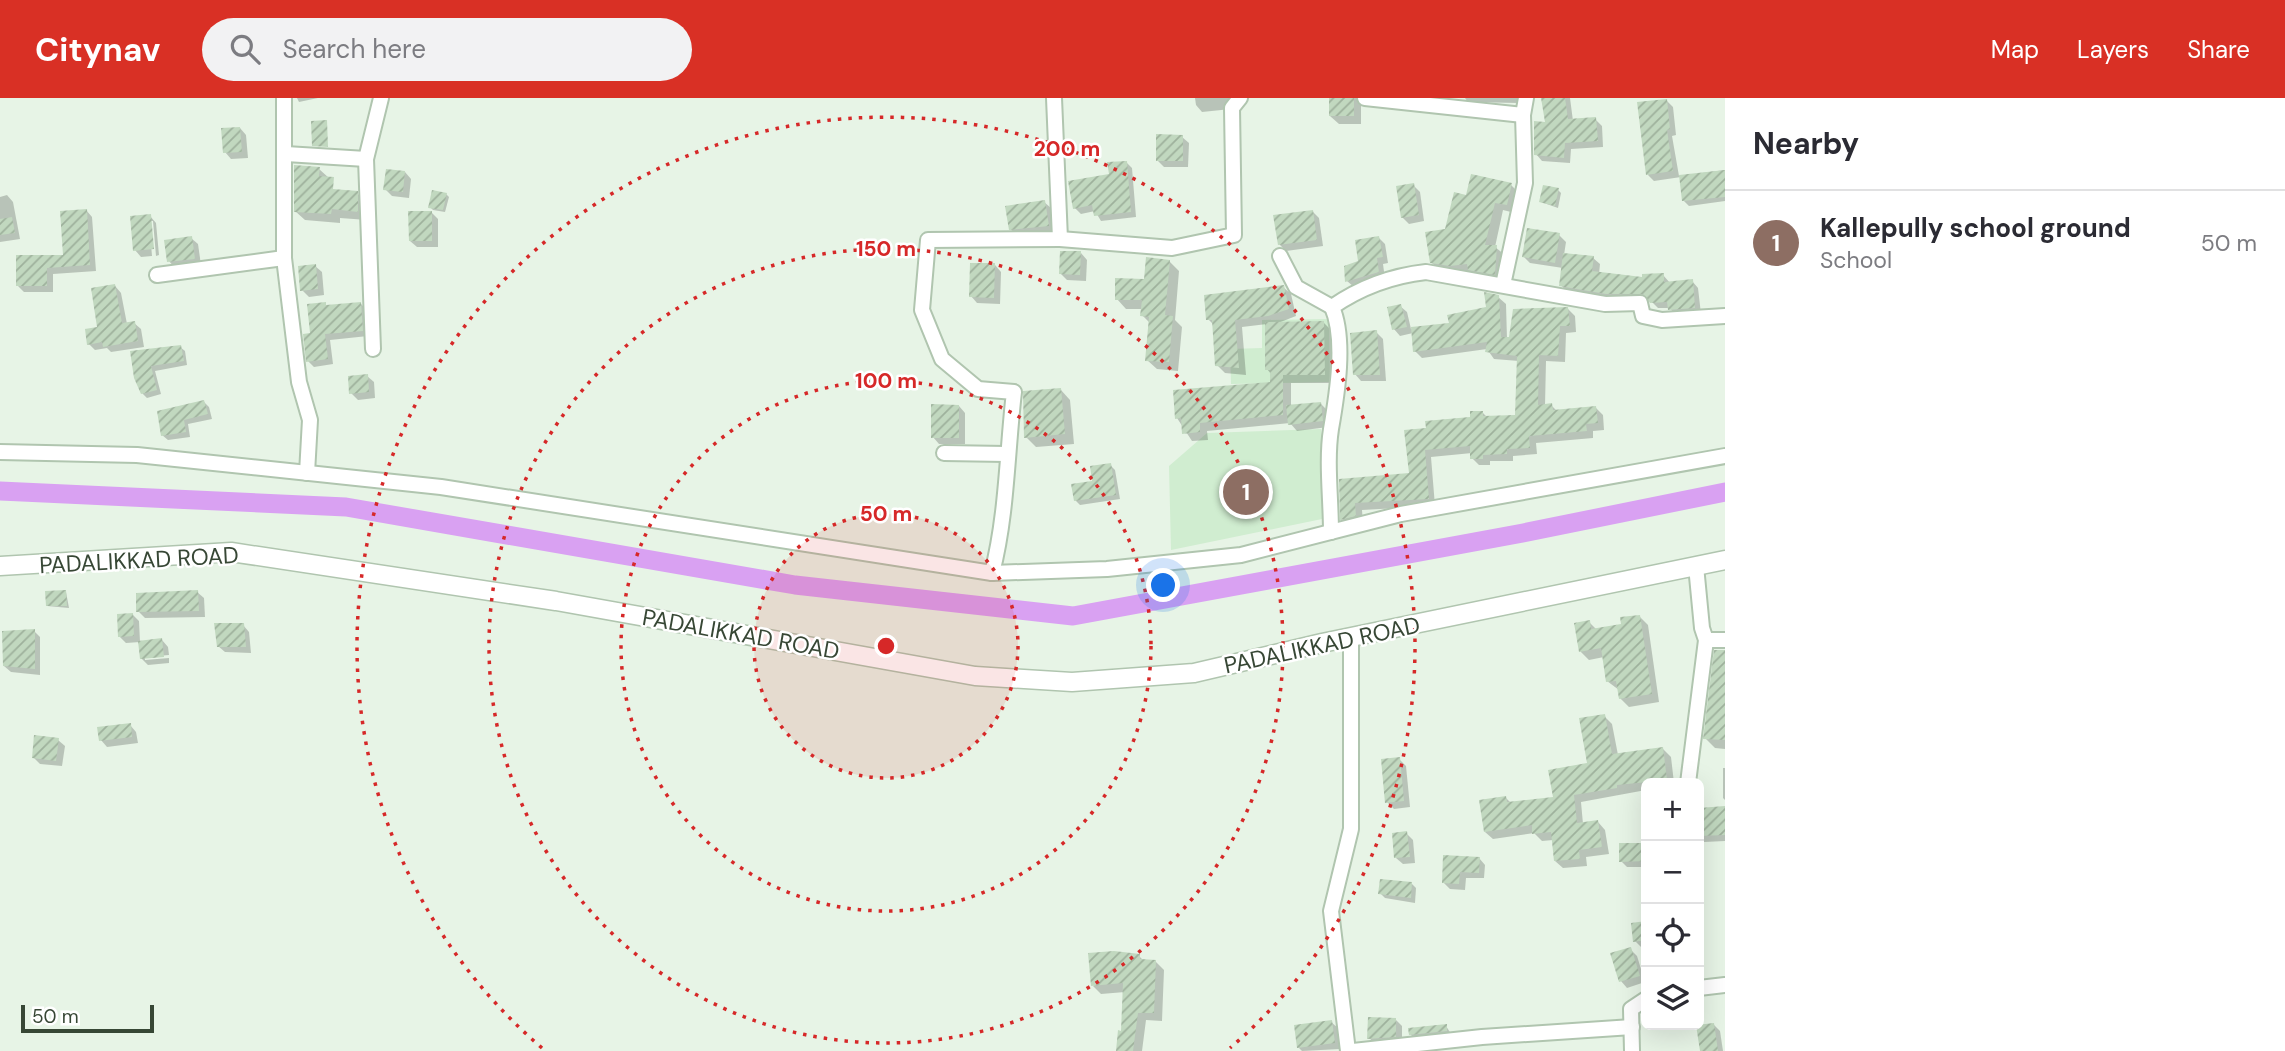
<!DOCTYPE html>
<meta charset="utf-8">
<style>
body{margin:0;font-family:"DM Sans",sans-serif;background:#f2f2f3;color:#2b2b33}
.controls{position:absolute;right:21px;bottom:21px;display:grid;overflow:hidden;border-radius:10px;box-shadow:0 7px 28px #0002}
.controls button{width:63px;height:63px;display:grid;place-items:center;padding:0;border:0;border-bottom:2px solid #e1e1e2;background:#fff;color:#2b2b33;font:35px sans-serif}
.scale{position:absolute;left:21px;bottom:18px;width:133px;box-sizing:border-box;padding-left:7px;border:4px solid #374735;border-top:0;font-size:19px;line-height:24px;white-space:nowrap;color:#374735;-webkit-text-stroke:5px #fff;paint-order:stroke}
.you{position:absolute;left:1164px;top:488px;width:24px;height:24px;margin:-18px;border:5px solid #fff;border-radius:50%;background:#1a73e8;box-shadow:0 0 0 10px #1a73e833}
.badge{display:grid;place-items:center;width:46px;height:46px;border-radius:50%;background:#d93025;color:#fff;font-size:23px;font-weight:700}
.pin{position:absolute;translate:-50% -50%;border:4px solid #fff;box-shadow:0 2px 7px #0006}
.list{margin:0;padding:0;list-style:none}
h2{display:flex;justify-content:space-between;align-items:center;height:91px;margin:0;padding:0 28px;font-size:30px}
h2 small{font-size:23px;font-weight:400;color:#7c7c81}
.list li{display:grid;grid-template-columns:46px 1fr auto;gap:21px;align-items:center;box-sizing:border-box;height:105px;padding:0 28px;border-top:2px solid #e1e1e2}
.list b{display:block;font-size:26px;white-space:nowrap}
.list p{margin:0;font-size:23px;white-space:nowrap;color:#7c7c81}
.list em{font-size:23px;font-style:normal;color:#7c7c81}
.icon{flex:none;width:38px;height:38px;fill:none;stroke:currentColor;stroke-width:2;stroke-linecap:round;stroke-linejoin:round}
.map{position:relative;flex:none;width:1725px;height:953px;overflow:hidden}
header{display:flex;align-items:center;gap:42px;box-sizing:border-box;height:98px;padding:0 35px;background:#d93025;color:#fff}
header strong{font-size:33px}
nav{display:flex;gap:38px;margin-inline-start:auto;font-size:24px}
.search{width:490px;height:63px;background:#f2f2f3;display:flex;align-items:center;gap:18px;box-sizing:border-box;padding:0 24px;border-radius:38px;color:#7c7c81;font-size:26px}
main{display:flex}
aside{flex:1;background:#fff}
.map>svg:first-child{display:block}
.education{fill:#d0edd0}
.shadow{fill:#0003}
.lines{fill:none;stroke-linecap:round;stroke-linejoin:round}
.canal{stroke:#d9a1f2;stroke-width:19}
.building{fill:url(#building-hatch)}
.minor-casing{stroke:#b0c5af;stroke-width:18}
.tertiary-casing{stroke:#b0c5af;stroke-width:21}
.minor{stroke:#fff;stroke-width:14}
.tertiary{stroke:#fff;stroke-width:18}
.ring{fill:none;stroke:#d62828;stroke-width:3.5;stroke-dasharray:3.5 7}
.labels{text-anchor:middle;stroke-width:5;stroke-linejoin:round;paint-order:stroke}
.street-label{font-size:23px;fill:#374735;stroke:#fff}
.centre{fill:#d62828;stroke:#fff;stroke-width:3.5}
.ring-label{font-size:21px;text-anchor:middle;font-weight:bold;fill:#d62828;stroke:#fff;stroke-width:5;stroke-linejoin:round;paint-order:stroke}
</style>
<header>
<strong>Citynav</strong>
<div class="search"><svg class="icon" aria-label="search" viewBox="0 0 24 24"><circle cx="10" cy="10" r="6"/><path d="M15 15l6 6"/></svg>Search here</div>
<nav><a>Map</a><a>Layers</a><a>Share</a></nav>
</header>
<main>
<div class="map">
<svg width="1725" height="953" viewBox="0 0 1725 953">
<defs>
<pattern id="building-hatch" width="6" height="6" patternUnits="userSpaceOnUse" patternTransform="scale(1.75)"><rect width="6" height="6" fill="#c1d8bf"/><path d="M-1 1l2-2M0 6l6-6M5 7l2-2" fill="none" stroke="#9eb19c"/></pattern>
</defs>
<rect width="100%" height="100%" fill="#e7f4e6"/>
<g class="education">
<path d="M1329,221L1330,284L1231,286L1230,251L1262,250V222Z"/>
<path d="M1321,331L1322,421L1171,452L1169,368L1207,335Z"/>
</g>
<g class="shadow">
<path d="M318,0L299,4L297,0Z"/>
<path d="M1195,0H1236L1231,11L1202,14L1196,7Z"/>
<path d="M1330,0H1361V26H1339L1330,18Z"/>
<path d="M1465,0H1518V5L1468,4Z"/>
<path d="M1543,0H1570L1573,23L1595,21L1602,28L1603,49L1571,51L1570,65L1542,63L1536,56L1547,26Z"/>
<path d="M1667,3L1673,9L1676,37L1672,38L1679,78L1725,72V103L1689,108L1683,102L1681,79L1654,83L1648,77Z"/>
<path d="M240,30L246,37L248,60L231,61L225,54Z"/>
<path d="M1182,39L1189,45L1188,69H1164L1157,62Z"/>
<path d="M1126,64L1132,70L1136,119L1101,123L1095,113L1081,116L1075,110Z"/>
<path d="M319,71L329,80L332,94L357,95L366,104L367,122L340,120V125L305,122L295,113Z"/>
<path d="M405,74L411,81L409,100L392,98L385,91Z"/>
<path d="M1413,87L1420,94L1424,123L1409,126L1402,119Z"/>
<path d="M1511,87L1519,95L1515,115L1503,112L1495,149L1505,157L1503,184L1478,179L1472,174L1459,176L1440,173L1431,164L1446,133Z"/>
<path d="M1558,92L1561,95L1558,110L1541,104Z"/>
<path d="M446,96L449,99L445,114L433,112L430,109Z"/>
<path d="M7,97L13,104L20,141L0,144V99Z"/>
<path d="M1044,104L1051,110L1054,134L1017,137L1010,131Z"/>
<path d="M86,112L92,119L96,173L53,176V194H24L18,188V159H65Z"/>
<path d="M1313,114L1319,120L1323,148L1286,153L1279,146Z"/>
<path d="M432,115L438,121V149H417L410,143Z"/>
<path d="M150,118L156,125L159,157L156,158L153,123H149L152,158L141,159L135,152Z"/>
<path d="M1559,137L1566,144L1564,157L1593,160L1600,166L1599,176L1644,181L1663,177L1670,185L1692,183L1698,190L1701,216L1676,218L1670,210H1658L1650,202H1613L1567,194L1561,187L1563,170L1530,165L1524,159Z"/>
<path d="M191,140L198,146L201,167L175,170L169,163Z"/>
<path d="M1379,140L1385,146L1388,165L1383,166L1385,181L1354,189L1347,183Z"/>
<path d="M1081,155L1087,162L1086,183L1067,182L1061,176Z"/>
<path d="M1169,163L1179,173L1175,222L1182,229L1178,273L1157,271L1147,262L1151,226L1142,217L1143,211H1126L1117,201Z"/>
<path d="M995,167L1001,174L1000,206L977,205L971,198Z"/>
<path d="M315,168L322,174L324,197L309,199L302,192Z"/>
<path d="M115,188L121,195L127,226L134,225L141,231L144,249L111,254L107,250L95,252L89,246L99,230Z"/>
<path d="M1283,189L1291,196L1296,218L1278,225H1324L1332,233V285H1291V308L1320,305L1327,312L1328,329L1297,333L1290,325L1207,333L1208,342L1192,343L1177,320L1272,285L1271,276L1267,271V226L1242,229L1246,277L1225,275L1217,267L1214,227L1208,221Z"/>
<path d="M1498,199L1506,206L1507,241L1568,211L1575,218L1576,234L1566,235L1565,264L1546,263L1545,308L1551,307L1558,314L1596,310L1603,317L1604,332L1593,333V340L1536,345L1537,356L1513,358V363H1490V367H1479L1472,360V355L1431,359L1435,408L1362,412L1363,425L1349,428L1342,421L1341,382L1410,377L1428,331L1472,321L1483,315L1488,320L1517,319L1519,263L1494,261L1487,251L1422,260L1415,253L1413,235L1400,238L1394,231L1400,208L1407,214L1411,231L1451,227L1487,210Z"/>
<path d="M361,206L367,212L368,238L330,242L333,266L314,269L308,263L312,236Z"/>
<path d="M1376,234L1383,241L1386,283H1361L1355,276Z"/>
<path d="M180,249L185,253L187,267L155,273L161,296L147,300L142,295L132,254Z"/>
<path d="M367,278L374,284L375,300L358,302L351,295Z"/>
<path d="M1060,291L1070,302L1074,346L1036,349L1026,339Z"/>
<path d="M204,304L209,309L212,321L188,326L190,339L168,342L162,337Z"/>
<path d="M959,308L965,315V346H939L933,339Z"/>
<path d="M1110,367L1115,372L1120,401L1080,407L1075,402Z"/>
<path d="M66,494L69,510L47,508Z"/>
<path d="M197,494L204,500L205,519L145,520L138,513Z"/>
<path d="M133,517L139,523L140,544L162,542L168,549L169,557L145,559V562L169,560V565L148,567L141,560L140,544L126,545L119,538Z"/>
<path d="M1640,519L1648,527L1659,604L1629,609L1620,600L1619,592L1607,583L1604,559L1589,562L1580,553L1589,524L1597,532L1623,527Z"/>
<path d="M243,527L249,534L251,555L225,554L218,548Z"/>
<path d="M34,533L40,539V577L11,574L4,568Z"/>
<path d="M1725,552V651L1715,650L1705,640L1716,553Z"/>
<path d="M1604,618L1612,626L1618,657L1663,651L1671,659L1674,685H1646V692L1581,704L1583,726L1598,724L1605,732L1609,756L1586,759L1587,768L1563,770L1555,763L1553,742L1542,743L1534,735L1493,741L1485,734L1506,700L1511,705L1555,701L1589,667Z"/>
<path d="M130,627L136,634L138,645L107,649L101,642Z"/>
<path d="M58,642L65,648L62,668L40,666L33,659Z"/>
<path d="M1399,661L1406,668L1410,709L1394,711L1387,704Z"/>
<path d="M1723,670H1725V702L1723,700Z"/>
<path d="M1725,710V743L1704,744L1699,739V711Z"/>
<path d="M1406,735L1413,742L1415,765L1403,766L1396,760Z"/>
<path d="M1620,747H1646V769H1627L1621,763Z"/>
<path d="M1479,760L1485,767L1484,780H1466L1465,792L1450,791L1443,784Z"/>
<path d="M1411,785L1416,790L1415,805L1385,800L1380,795Z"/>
<path d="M1646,825V849L1642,850L1635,843L1633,827Z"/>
<path d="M1630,851L1637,858L1645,884L1627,890L1621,883Z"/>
<path d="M1139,858L1144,863L1156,864L1164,872L1162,923L1146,922L1142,953H1117L1123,935L1125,894L1101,896L1093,888Z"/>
<path d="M1396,922L1402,928V945L1376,946L1369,940Z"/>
<path d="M1331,924L1338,930L1340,951L1302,953L1298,949Z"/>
<path d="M1713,926L1720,933L1723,953H1702Z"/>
<path d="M1446,928L1453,939L1417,943L1410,936Z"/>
</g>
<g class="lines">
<path class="canal" d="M0,393L346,409L795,487L1073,518L1523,435L1725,394"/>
</g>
<g class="building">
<rect x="1329" y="0" width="25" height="18"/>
<path d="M1541,0H1565L1568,21L1596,19L1598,43L1565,45L1564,60L1534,57V23L1545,24Z"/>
<path d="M1667,1L1670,31L1667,32L1673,73L1646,77L1637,4Z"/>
<path d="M327,22L328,49L312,48L311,23Z"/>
<path d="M240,29L242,54L223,55L221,30Z"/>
<path d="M1156,36L1183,37V63H1156Z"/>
<path d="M1127,63L1131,114L1094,118L1092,107L1073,111L1068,83L1109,76L1107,64Z"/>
<path d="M294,67L320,69L319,78L334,79L333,91L358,93V114L332,111L331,116L294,114Z"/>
<path d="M386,71L405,73L403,94L383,92Z"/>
<path d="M1725,72V99L1682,103L1679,77Z"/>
<path d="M1471,76L1512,85L1507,107L1495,105L1485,147H1497L1495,177L1468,172L1467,166L1450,168L1430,165L1425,134L1445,131L1454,94L1466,97Z"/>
<path d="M1414,85L1419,117L1401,120L1396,88Z"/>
<path d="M1543,87L1559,90L1555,108L1539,104Z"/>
<path d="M432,92L447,95L443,112L428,110Z"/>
<path d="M1045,102L1049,128L1009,132L1005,108Z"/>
<path d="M87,111L90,167L47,170V188H16V157H63L60,113Z"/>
<path d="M1313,112L1317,142L1278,147L1273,117Z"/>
<path d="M408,113H432V143H409Z"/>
<path d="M151,116L154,151L133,153L130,118Z"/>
<path d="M12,119L15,135L0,137V121Z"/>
<path d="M1527,130L1560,135L1555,165L1522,159Z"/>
<path d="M192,138L195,161L167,164L164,142Z"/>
<path d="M1379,138L1383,159L1377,160L1379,174L1345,184L1344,168L1358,163L1355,142Z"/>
<path d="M1060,153H1081L1080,177L1059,176Z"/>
<path d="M1563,155L1594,158L1592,173L1642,179V176L1664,175V184L1693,181L1695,210L1668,212L1667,204L1650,205L1643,196H1606L1559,188Z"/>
<path d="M1146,159L1170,162L1165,217L1173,218L1169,264L1145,263L1149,219L1140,218L1142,202H1115V180L1144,181Z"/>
<path d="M970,165H995L994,200L969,199Z"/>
<path d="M316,166L318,191L300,193L298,168Z"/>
<path d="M115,186L122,225L135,223L138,243L103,249L102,244L87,247L85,231L97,229L91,190Z"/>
<path d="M1284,187L1289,211L1268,218L1235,222L1239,270L1215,268L1212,222H1206L1204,197Z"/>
<path d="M1484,194L1499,197L1501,239H1509L1513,211L1568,209L1570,228H1560L1558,258L1539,257L1538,307L1552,305L1553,312L1596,308L1598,325L1586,326L1587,333L1529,338L1530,350L1507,351V356L1483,357V361H1470V348L1425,352L1429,401L1355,405L1356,418L1340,422L1339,381L1409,375L1404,332L1426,330L1425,323L1470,319V313H1483V318L1515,317L1517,258L1485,254L1487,244L1413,254L1411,229L1449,225L1447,217L1486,209Z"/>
<path d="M326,204V207L361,204L363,233L325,236L328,261L306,264L303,236L310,235L307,206Z"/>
<path d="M1401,206L1407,229L1392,232L1387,209Z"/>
<path d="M1324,223L1325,277H1283V317L1200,325V334L1182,336L1181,320L1175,321L1173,292L1270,284V272H1265V224Z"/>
<path d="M1377,232L1380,277H1353L1350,235Z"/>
<path d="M181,247L184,263L151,268L157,292L141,296L134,280L130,253Z"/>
<path d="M368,276L369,294L349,296L348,278Z"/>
<path d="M1061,290L1065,336L1024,340L1023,293Z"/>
<path d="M204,302L208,316L184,322L186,334L161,338L157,313Z"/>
<path d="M1321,304L1323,323L1288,327L1286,307Z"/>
<path d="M931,306L959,307V340H931Z"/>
<path d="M1111,365L1116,397L1074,403L1071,386L1092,383L1090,368Z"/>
<path d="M66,492L67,508H46L45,493Z"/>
<path d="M198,492L199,513L136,514V495Z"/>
<path d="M133,515L134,538L118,539L117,516Z"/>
<path d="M1640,517L1652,596L1619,601L1616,583L1606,584L1601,550L1579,554L1574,525L1590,522L1591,531L1621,526L1620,519Z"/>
<path d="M214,525H244L246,549H217Z"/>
<path d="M35,531V571L3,568L2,533Z"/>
<path d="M162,540L164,559L140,561L138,543Z"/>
<path d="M1714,552H1725V642L1703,641Z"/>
<path d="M1605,616L1612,656L1663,649L1667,682L1617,687V690L1574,697L1577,725L1598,722L1602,749L1579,752L1580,761L1554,763L1551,734L1532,736V727L1484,734L1479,702L1506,698L1507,704L1553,699L1548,672L1587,665L1579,620Z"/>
<path d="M131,625L132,639L99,643L97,629Z"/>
<path d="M34,637L59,640L56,663L32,660Z"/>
<path d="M1400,659L1404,703L1385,705L1381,661Z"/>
<path d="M1725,708V737L1699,738V710Z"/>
<path d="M1407,733L1410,759L1394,760L1392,735Z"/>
<path d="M1619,745H1646V763L1619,764Z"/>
<path d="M1443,757L1480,759L1479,775L1460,774L1459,786L1442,785Z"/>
<path d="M1380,781L1412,784L1411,800L1378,796Z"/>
<path d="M1646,823V842L1633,844L1631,825Z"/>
<path d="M1631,849L1640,878L1619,884L1610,855Z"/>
<path d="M1114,853L1140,856V861L1156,862L1154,915H1138L1133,953H1116L1118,932L1121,933L1123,885L1091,888L1088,855Z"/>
<path d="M1368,919L1396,920V939L1367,941Z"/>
<path d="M1332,922L1335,945L1297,950L1294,927Z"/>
<path d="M1714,925L1718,953H1700L1696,927Z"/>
<path d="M1447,926V933L1409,937L1408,930Z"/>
</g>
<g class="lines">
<g class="minor-casing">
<g id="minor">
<path d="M284,0V160L299,284L310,322L307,375"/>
<path d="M1365,0L1523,17"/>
<path d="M286,56L366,61"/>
<path d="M1060,141L1172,150L1234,137L1232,10L1240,0"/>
<path d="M1280,158L1296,189L1332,209"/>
<path d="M157,177L284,160"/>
<path d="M1503,187L1525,85L1523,17L1526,0"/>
<path d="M373,251L366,61L381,0"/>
<path d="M0,354L137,357L441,389L992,475L1107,471L1241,457L1401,416L1725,358"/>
<path d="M944,355L1006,356"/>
<path d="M1331,434C1331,401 1326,363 1331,331C1337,297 1346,241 1332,209C1361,189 1390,178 1426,174L1605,206L1640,205L1643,218L1662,222L1725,218"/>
<path d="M992,475C1007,417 1007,354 1014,294L978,291L942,261L922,212L928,142L1060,141L1054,0"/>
<path d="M1706,542H1725"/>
<path d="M1688,685L1706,542L1702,530L1696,468"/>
<path d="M1699,890L1725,887"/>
<path d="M1348,953L1331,813L1351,731V539"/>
<path d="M1353,953L1482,939L1632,929"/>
<path d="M1632,953L1631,911L1646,901"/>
</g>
</g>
<g class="tertiary-casing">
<path id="tertiary" d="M0,468L231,454L556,503L975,578L1072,584L1194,575L1322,545L1725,462"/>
</g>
<use href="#minor" class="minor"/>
<use href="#tertiary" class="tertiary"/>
</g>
<circle cx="886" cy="548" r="132" fill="#d62828" fill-opacity=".12"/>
<g class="ring">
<circle cx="886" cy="548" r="132"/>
<circle cx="886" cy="548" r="265"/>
<circle cx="886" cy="548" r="397"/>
<path d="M542 950A529 529 0 1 1 1230 950"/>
</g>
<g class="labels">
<g class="street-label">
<text transform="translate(139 462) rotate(-3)" y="8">PADALIKKAD ROAD</text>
<text transform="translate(741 536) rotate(10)" y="8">PADALIKKAD ROAD</text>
<text transform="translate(1322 547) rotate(-12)" y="8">PADALIKKAD ROAD</text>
</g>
</g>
<circle cx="886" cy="548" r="10" class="centre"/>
<g class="ring-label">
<text x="1067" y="58">200 m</text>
<text x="886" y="158">150 m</text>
<text x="886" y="290">100 m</text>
<text x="886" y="423">50 m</text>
</g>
</svg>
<div class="controls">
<button>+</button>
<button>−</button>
<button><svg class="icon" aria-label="locate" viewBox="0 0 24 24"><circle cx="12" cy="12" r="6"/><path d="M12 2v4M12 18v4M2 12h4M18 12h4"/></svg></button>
<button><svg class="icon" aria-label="layers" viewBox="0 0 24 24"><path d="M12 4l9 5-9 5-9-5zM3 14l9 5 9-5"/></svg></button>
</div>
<div class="scale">50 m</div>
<div class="you"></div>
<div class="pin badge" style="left:1246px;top:394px;background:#8d6e63">1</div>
</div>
<aside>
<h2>Nearby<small></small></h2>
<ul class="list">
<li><span class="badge" style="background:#8d6e63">1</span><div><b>Kallepully school ground</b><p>School</p></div><em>50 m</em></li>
</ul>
</aside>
</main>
